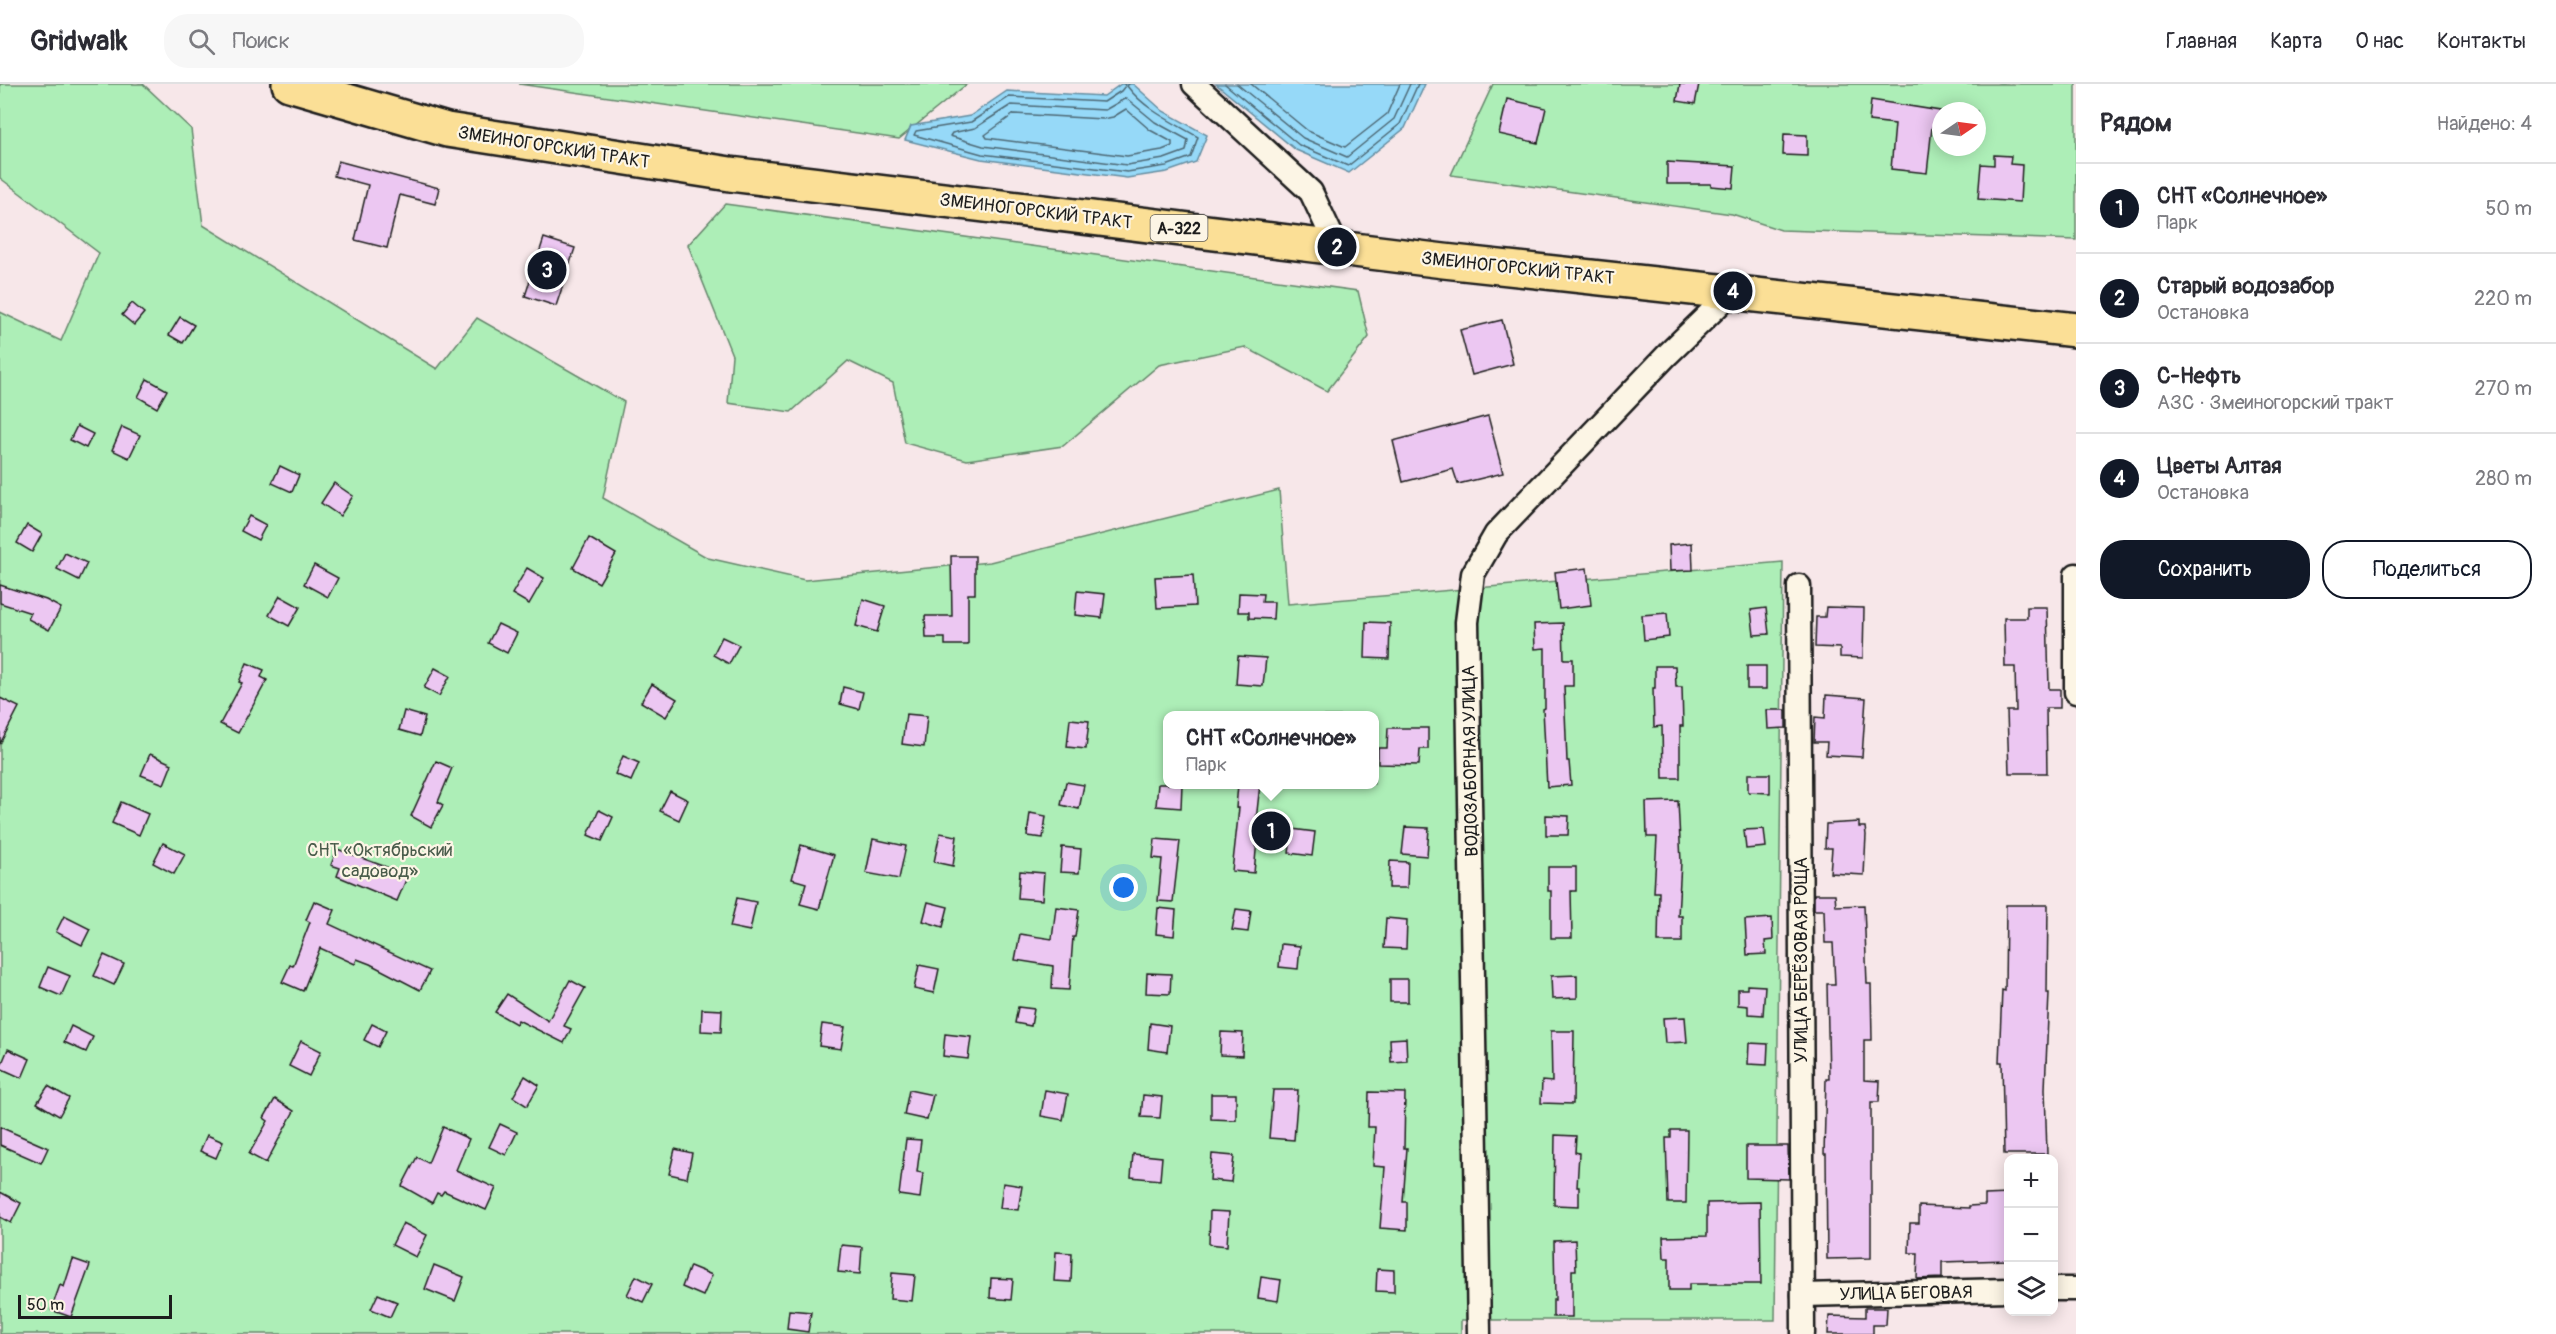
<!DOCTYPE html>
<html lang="ru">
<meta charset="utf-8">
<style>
body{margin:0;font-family:Pangolin,sans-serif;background:#f7f7f7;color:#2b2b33}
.controls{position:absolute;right:18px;bottom:18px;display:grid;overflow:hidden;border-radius:12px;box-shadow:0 3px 15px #0003}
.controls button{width:54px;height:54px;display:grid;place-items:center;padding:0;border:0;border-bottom:2px solid #e1e1e2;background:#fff;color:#2b2b33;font:30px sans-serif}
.compass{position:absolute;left:1932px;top:18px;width:54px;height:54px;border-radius:50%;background:#fff;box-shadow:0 3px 15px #0003;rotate:77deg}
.scale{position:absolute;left:18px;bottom:15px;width:154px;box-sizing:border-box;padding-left:6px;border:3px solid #1c1c1c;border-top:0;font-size:16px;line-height:21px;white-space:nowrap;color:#1c1c1c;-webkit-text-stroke:4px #fcf5e5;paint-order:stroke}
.you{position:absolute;left:1124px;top:804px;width:21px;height:21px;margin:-15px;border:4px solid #fff;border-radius:50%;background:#1a73e8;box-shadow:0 0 0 9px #1a73e833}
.badge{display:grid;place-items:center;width:39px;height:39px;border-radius:50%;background:#111827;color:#fff;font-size:20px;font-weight:700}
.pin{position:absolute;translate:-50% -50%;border:3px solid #fff;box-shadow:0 2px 6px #0006}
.popup{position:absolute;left:1163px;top:627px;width:216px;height:78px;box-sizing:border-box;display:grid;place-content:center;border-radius:12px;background:#fff;filter:drop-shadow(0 2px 4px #0005);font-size:20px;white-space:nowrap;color:#7c7c81}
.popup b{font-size:22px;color:#2b2b33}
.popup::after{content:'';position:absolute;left:50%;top:100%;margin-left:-12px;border:12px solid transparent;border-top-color:#fff}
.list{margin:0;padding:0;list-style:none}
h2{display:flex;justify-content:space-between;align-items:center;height:78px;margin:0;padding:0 24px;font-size:26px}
h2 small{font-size:20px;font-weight:400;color:#7c7c81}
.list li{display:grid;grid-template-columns:39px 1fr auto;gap:18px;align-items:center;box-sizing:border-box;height:90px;padding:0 24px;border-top:2px solid #e1e1e2}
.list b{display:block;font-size:22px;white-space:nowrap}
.list p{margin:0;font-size:20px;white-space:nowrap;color:#7c7c81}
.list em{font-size:20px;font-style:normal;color:#7c7c81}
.actions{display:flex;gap:12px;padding:18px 24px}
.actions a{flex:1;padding:14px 0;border:2px solid #111827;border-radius:24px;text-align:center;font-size:21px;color:#111827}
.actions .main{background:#111827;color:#fff}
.icon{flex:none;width:33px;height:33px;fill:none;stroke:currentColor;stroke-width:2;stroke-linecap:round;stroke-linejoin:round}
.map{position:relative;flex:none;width:2076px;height:1250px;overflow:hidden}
header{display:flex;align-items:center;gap:36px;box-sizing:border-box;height:84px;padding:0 30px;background:#fff;border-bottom:2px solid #e1e1e2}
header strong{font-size:28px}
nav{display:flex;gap:33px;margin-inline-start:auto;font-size:21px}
.search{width:420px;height:54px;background:#f7f7f7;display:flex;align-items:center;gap:15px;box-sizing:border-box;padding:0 21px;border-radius:24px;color:#7c7c81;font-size:22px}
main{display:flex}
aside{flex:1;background:#fff}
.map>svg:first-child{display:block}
.green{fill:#adeeb7;stroke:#64856a;stroke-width:1.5;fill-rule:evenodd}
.water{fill:#96d9f8;stroke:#658da0;stroke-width:1.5}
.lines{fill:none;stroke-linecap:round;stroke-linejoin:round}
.shore{stroke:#4d6874;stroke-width:1.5}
.building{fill:#ecc7f2;stroke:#1c1c1c;stroke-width:1.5}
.minor-casing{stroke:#1c1c1c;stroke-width:27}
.highway-casing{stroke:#1c1c1c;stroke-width:38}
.minor{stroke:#fcf5e5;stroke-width:22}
.highway{stroke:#fbdf96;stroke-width:33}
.labels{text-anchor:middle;stroke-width:4.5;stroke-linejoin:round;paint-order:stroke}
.shield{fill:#fcf5e5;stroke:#5f5d58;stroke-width:1.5}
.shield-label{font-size:16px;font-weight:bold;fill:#1c1c1c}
.street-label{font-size:18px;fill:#1c1c1c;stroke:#fcf5e5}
.park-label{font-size:18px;fill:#485b4a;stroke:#fcf5e5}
</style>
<header>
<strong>Gridwalk</strong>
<div class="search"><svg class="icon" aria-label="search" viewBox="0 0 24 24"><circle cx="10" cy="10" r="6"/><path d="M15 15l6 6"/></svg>Поиск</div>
<nav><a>Главная</a><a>Карта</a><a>О нас</a><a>Контакты</a></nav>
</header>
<main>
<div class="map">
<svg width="2076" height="1250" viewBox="0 0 2076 1250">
<rect width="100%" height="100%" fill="#f7e7e9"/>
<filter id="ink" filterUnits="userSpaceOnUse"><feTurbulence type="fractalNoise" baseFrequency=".0167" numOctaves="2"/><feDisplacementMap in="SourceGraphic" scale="12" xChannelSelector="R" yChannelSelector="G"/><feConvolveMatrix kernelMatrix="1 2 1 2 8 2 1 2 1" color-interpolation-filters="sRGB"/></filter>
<g filter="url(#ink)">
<g class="green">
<path d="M0,0H143L191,45L203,141L437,285L477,234L624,318L603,414L708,474L805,496L990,478L1279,406L1288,520L1783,478L1775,1236H1461V1250H0V228L61,257L99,169L0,94ZM1168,632H1374V700H1168Z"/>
<path d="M519,0H967L899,55Z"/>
<path d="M1493,0H2076V156L1781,146L1732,130L1451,91ZM1941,27H1977V63H1941Z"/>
<path d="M725,120L1358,207L1369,253L1327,307L1245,263L1159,281L1063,362L967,376L905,359L893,299L848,277L791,328L728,319L732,271L688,161Z"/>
</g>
<g class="water">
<path d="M1121,0H1133L1163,27L1207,51L1196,78L1167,88L1127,94L981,75L905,56L911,42L970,32L1007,7L1104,12Z"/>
<path d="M1216,0H1425L1405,44L1349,89L1296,66Z"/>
</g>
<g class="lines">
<g class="shore">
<path d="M1124,0L1125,2L1121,7L1104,18L1009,13L971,38L916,47L914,51L982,70L1127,88L1166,82L1191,73L1198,53C1173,38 1145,26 1127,2L1129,0"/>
<path d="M1225,0L1299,61L1348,82L1400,40L1418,0"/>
<path d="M1237,0L1303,54L1347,73L1394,35L1410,0"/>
<path d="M1251,0L1308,47L1345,63L1387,30L1400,0"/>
<path d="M1126,14L1155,38L1188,56L1186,67L1164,75L1127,81L983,62L950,52L952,49L975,44L1011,21L1105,26Z"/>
<path d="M1126,25L1150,46L1172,58V62L1162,66L1127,72L987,54L985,51L1014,30L1103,35L1113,33Z"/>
</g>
</g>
<g class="building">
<path d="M1680,0H1699L1695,20L1677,17Z"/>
<path d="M1507,15L1546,24L1538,59L1499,50Z"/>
<path d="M1871,16L1940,27L1938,44L1932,43L1927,89L1891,85L1895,40L1869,37Z"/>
<path d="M1784,50L1807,51V72L1783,71Z"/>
<path d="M1994,71L2011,72L2010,80L2022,81L2020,118L1978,115L1981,80L1994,81Z"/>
<path d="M338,77L439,104L435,120L400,111L387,164L355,156L368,101L334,92Z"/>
<path d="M1667,78L1735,82L1733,104L1711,102V100H1667Z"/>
<path d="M544,154L575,164L556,222L525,212Z"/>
<path d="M132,219L144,229L134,241L122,231Z"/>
<path d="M180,233L194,241L183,259L169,251Z"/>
<path d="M1502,236L1513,280L1472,291L1460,246Z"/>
<path d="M147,295L167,306L157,324L138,313Z"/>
<path d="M1488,332L1503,389L1458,400L1453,385L1403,398L1393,357Z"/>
<path d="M77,342L93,350L86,364L70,356Z"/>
<path d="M122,343L140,351L129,374L112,366Z"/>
<path d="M280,382L299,391L292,408L272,399Z"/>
<path d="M334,399L353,412L340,432L321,419Z"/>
<path d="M249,432L266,441L258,456L241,447Z"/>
<path d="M27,441L42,450L32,468L17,459Z"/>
<path d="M589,454L616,470L599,499L573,484Z"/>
<path d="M1692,459L1693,486L1670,487L1669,461Z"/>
<path d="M65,469L87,479L79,496L57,485Z"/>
<path d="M951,472H975V510H968V561H945V554H926L925,532H952Z"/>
<path d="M314,481L338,494L328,513L304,500Z"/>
<path d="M527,484L544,494L529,520L512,510Z"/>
<path d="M1587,484L1591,521L1559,525L1555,488Z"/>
<path d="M1193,491L1195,522L1157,524L1155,493Z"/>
<path d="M0,501L46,516L61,524L49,546L28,535L31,529L0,519Z"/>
<path d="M1077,507L1105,510L1102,534L1075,531Z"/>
<path d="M1239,509L1263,510L1262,518H1274L1273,535L1249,534V528H1238Z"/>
<path d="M280,512L300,523L289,542L269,531Z"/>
<path d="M863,515L885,522L877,548L856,542Z"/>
<path d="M1826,523L1864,524L1863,574L1840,573V564L1815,563L1816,533H1825Z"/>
<path d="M2027,523H2047L2049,605H2060V624H2046L2047,689H2009L2007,627H2016L2015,583H2005L2004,534H2027Z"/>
<path d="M1766,524L1769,550L1754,551L1751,526Z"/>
<path d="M1667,529L1669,553L1644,556L1642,531Z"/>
<path d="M1366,538L1390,539L1389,575L1365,574Z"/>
<path d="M1563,539L1564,575H1573V602H1564L1567,677H1569L1571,701L1547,703L1543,625L1545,624V564L1535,565L1534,540Z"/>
<path d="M498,540L517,549L507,569L488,559Z"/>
<path d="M722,553L739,561L729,580L713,571Z"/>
<path d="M1238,572L1266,574L1263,602L1236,600Z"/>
<path d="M247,579L264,586L261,593L267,596L238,649L220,640L242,599L239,598Z"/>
<path d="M1655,582H1675L1676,603H1682L1683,642H1680V694H1663L1662,642L1654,643L1653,604H1655Z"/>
<rect x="1747" y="582" width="19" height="23"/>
<path d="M435,584L450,592L439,612L424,604Z"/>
<path d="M652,600L677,615L666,633L641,618Z"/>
<path d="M843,603L863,608L859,625L840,620Z"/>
<path d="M1826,611L1866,614L1862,673L1826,671L1827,658H1814L1815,633L1825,634Z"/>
<path d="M0,614L19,623L0,660Z"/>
<path d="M1767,626H1786V644L1768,645Z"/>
<path d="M404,627L425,633L420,652L399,646Z"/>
<path d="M906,630L927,632L924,663L902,660Z"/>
<path d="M1070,635L1089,637L1086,665L1067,663Z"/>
<path d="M1388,644H1428V665H1420L1419,681L1378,680V664H1387Z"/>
<path d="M150,670L172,680L164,700L141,691Z"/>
<path d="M623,672L639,679L631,697L615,690Z"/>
<path d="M436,677L452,684L438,718L443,721L431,743L411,732Z"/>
<path d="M1748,690H1770V709L1748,708Z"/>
<path d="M1066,698L1084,701L1079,725L1061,721Z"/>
<path d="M1158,700H1182L1181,724L1156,722Z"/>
<path d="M1238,700H1260L1254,755L1257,756L1254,789L1232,787L1239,724H1236Z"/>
<path d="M670,707L688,716L679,736L660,727Z"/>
<path d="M1678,717L1681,778L1678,832H1682V858H1658L1659,808H1654L1657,753H1647L1646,718Z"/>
<path d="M121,718L148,730L139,751L112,739Z"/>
<path d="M599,726L613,733L602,757L588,751Z"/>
<path d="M1030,729L1046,732L1043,754L1027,752Z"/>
<path d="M1546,731L1569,732L1568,751H1546Z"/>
<path d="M1859,738V743H1865L1866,751L1864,791L1830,789L1832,764H1825L1826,740Z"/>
<path d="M1405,743L1429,744L1427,772L1402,770Z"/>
<path d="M1292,745L1315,748L1312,772L1289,769Z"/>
<path d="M1764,745L1766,763L1746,765L1744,746Z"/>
<path d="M940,749L957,752L953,782L934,778Z"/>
<path d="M873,755L906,762L899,795L866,789Z"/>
<path d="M1155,755L1180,757L1173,818L1158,817L1162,775L1153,774Z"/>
<path d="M163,759L185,770L174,790L153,779Z"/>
<path d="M801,761L834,771L819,825L800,820L806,799L792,795Z"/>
<path d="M1062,763L1081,765L1079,789L1060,788Z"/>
<path d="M337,765L408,791L397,817L337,792L340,784L331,781Z"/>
<path d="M1390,777L1408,778L1407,804H1389Z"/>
<path d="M1548,783H1576V807H1571L1572,854H1551V807H1548Z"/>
<path d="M1020,787L1044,789L1042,816L1018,814Z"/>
<path d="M1814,810H1835L1836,822L1864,821L1867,900H1871L1872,956H1864V996L1880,997L1879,1018H1871V1174L1827,1175L1826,1070H1824L1826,995H1829L1827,900H1835L1833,859H1825L1824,826H1814Z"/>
<path d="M737,814L756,818L750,847L730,843Z"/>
<path d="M314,817L335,826L329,840L430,887L420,906L370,880L357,875L355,880L320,864L303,907L282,898L290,881L293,882L310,838L306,836Z"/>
<path d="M928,818L948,823L943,843L923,837Z"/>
<path d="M2006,821H2048L2047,909H2049L2045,1005L2047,1070H2004L2002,978H1999L2002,906L2005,907Z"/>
<path d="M1056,823L1079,826L1075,853H1073L1069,906L1052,905L1053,882L1015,876L1020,850L1052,855Z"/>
<path d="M1158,824L1176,826L1174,852L1156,850Z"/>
<path d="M1236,825L1251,827L1248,848L1232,846Z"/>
<path d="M64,832L90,845L82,861L56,848Z"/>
<path d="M1386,834L1407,836L1406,865L1384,864Z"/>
<path d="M1772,834L1773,856L1765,857L1766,870L1747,871L1745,836Z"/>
<path d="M1281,860L1300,862L1298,885L1279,883Z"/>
<path d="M104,871L124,880L114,901L94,892Z"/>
<path d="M919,881L939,885L934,909L914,905Z"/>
<path d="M48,883L70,892L61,912L40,903Z"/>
<path d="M1147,889L1171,890L1170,910L1146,909Z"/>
<path d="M1577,891V914L1552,915L1551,892Z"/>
<rect x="1390" y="895" width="18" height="23"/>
<path d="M570,896L585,904L564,942L571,945L564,959L518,936L516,940L495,928L507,910L548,937Z"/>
<path d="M1747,901L1765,902L1763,931L1748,930V922L1738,921V905H1747Z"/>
<path d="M1018,923L1034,925L1031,942L1015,939Z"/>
<path d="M702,925L722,926L721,948L701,947Z"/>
<path d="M1685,933L1687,958L1665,959L1663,934Z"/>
<path d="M1150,939L1170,942L1167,968L1148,965Z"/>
<path d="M372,940L386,947L378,963L364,956Z"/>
<path d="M822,940L845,943L841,965L819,962Z"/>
<path d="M71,942L93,953L86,968L64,958Z"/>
<path d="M1551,947H1574L1573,1020L1541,1019L1542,997L1552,998Z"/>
<path d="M1221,948L1243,949L1242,972L1220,971Z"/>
<path d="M945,950L971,953L968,975L943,972Z"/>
<path d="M1406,954L1407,977L1391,978L1390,955Z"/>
<path d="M301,957L321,967L309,992L289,982Z"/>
<path d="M1749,959L1768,960L1767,981L1748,980Z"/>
<path d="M8,965L30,975L22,994L0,984Z"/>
<path d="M525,992L539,1001L527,1022L513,1013Z"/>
<path d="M48,1002L69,1014L59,1032L37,1019Z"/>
<path d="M909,1006L933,1011L927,1036L904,1031Z"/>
<path d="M1045,1006L1068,1010L1063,1036L1041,1032Z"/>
<path d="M1273,1006H1298L1294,1056L1269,1054Z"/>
<path d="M1369,1008L1405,1009L1404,1064H1407L1403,1118H1407V1146L1380,1144L1385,1083L1373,1082L1375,1043H1368Z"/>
<path d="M1211,1010H1236V1036L1211,1035Z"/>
<path d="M1143,1011L1162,1013L1160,1034L1141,1033Z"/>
<path d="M275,1015L294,1027L266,1079L249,1070L268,1037L264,1034Z"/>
<path d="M500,1040L517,1048L506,1071L489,1063Z"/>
<path d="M0,1043L48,1064L41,1079L0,1061Z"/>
<path d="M443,1043L469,1055L456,1086L496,1104L486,1126L444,1107L441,1111L437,1109L432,1119L402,1102L417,1073L428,1079Z"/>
<path d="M1671,1046H1687L1686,1119H1668L1666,1054H1671Z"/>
<path d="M207,1051L223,1058L216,1074L200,1067Z"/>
<path d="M1555,1051L1576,1052L1575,1068L1579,1069L1577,1103H1579V1122L1554,1121Z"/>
<path d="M906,1055L921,1056L917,1088L923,1089L920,1114L899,1111Z"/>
<path d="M1746,1062H1788L1789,1095L1746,1094Z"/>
<path d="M675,1065L692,1069L687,1094L669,1090Z"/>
<path d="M1133,1070L1162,1073L1160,1096L1131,1093Z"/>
<path d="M1212,1070L1234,1072L1231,1098L1210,1096Z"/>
<path d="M1003,1099L1022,1102L1018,1126L1000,1124Z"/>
<path d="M0,1108L21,1119L11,1139L0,1133Z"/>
<path d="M2008,1110V1176L1942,1178V1194L1917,1195L1918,1169H1909L1910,1139H1919V1122L1969,1124V1122L1985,1121V1111Z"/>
<path d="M1760,1118L1761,1200H1689V1206H1669V1174H1664L1663,1153L1707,1152V1119Z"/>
<path d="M1210,1127L1229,1128L1227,1162L1209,1160Z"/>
<path d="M403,1139L427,1151L416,1173L392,1161Z"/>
<path d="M1575,1156L1576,1186H1572V1233H1553V1216H1555L1554,1157Z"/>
<path d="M841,1161L862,1163L860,1190L838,1188Z"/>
<path d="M1056,1168L1072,1169L1071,1198L1054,1197Z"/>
<path d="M73,1175L90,1181L71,1233L51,1226L60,1201L64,1203Z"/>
<path d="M434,1181L464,1193L455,1217L425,1205Z"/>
<path d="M690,1182L712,1191L703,1212L682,1203Z"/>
<path d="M1377,1185L1394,1186V1208L1376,1207Z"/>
<path d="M892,1189L915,1191L912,1217L890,1215Z"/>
<path d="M636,1192L652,1200L643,1218L627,1211Z"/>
<path d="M1261,1193L1281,1196L1278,1217L1258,1214Z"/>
<path d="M991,1194L1013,1195L1011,1216L990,1214Z"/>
<path d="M378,1210L397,1218L390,1233L371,1225Z"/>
<path d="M1865,1224H1887L1886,1241H1873V1250H1828L1829,1232L1865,1233Z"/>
<path d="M789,1226L811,1228L808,1248L787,1245Z"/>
</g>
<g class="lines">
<g class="minor-casing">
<g id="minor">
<path d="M1194,0L1311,108L1337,163"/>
<path d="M2076,491V608"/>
<path d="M1799,502L1803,1250"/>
<path d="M2054,1205H2076"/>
<path d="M1803,1211L2008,1206"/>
<path d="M1479,1250L1467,538L1473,490L1496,450L1668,270L1733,207"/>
</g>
</g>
<g class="highway-casing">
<path id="highway" d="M289,0L447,46L730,90L1444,177L2076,246"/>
</g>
<use href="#minor" class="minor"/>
<use href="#highway" class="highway"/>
</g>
</g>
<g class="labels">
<rect class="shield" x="1150.5" y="131" width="57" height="26" rx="4.5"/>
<g class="shield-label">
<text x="1179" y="150">А-322</text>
</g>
<g class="street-label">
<text transform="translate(554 63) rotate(9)" y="6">ЗМЕИНОГОРСКИЙ ТРАКТ</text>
<text transform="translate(1036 127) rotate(7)" y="6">ЗМЕИНОГОРСКИЙ ТРАКТ</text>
<text transform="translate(1518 184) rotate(6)" y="6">ЗМЕИНОГОРСКИЙ ТРАКТ</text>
<text transform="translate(1470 677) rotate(-91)" y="6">ВОДОЗАБОРНАЯ УЛИЦА</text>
<text transform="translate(1801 876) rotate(-90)" y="6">УЛИЦА БЕРЁЗОВАЯ РОЩА</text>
<text transform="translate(1906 1209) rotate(-1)" y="6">УЛИЦА БЕГОВАЯ</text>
</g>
<g class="park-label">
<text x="380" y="772">СНТ «Октябрьский<tspan x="380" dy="21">садовод»</tspan></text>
</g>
</g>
</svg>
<div class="controls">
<button>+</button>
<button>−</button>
<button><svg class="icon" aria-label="layers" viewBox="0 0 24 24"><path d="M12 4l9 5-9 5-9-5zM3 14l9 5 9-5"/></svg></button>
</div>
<svg class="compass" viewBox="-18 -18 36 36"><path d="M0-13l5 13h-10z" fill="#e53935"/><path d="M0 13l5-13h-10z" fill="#7c7c81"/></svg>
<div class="scale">50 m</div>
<div class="you"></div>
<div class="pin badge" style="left:1271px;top:747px">1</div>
<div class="popup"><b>СНТ «Солнечное»</b>Парк</div>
<div class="pin badge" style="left:1337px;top:163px">2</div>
<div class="pin badge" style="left:547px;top:186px">3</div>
<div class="pin badge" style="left:1733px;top:207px">4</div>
</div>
<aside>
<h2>Рядом<small>Найдено: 4</small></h2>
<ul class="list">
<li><span class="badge">1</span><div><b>СНТ «Солнечное»</b><p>Парк</p></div><em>50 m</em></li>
<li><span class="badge">2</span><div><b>Старый водозабор</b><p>Остановка</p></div><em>220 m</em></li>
<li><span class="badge">3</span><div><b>С-Нефть</b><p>АЗС · Змеиногорский тракт</p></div><em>270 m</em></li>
<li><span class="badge">4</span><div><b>Цветы Алтая</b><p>Остановка</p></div><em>280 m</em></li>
</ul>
<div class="actions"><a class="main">Сохранить</a><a>Поделиться</a></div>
</aside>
</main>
